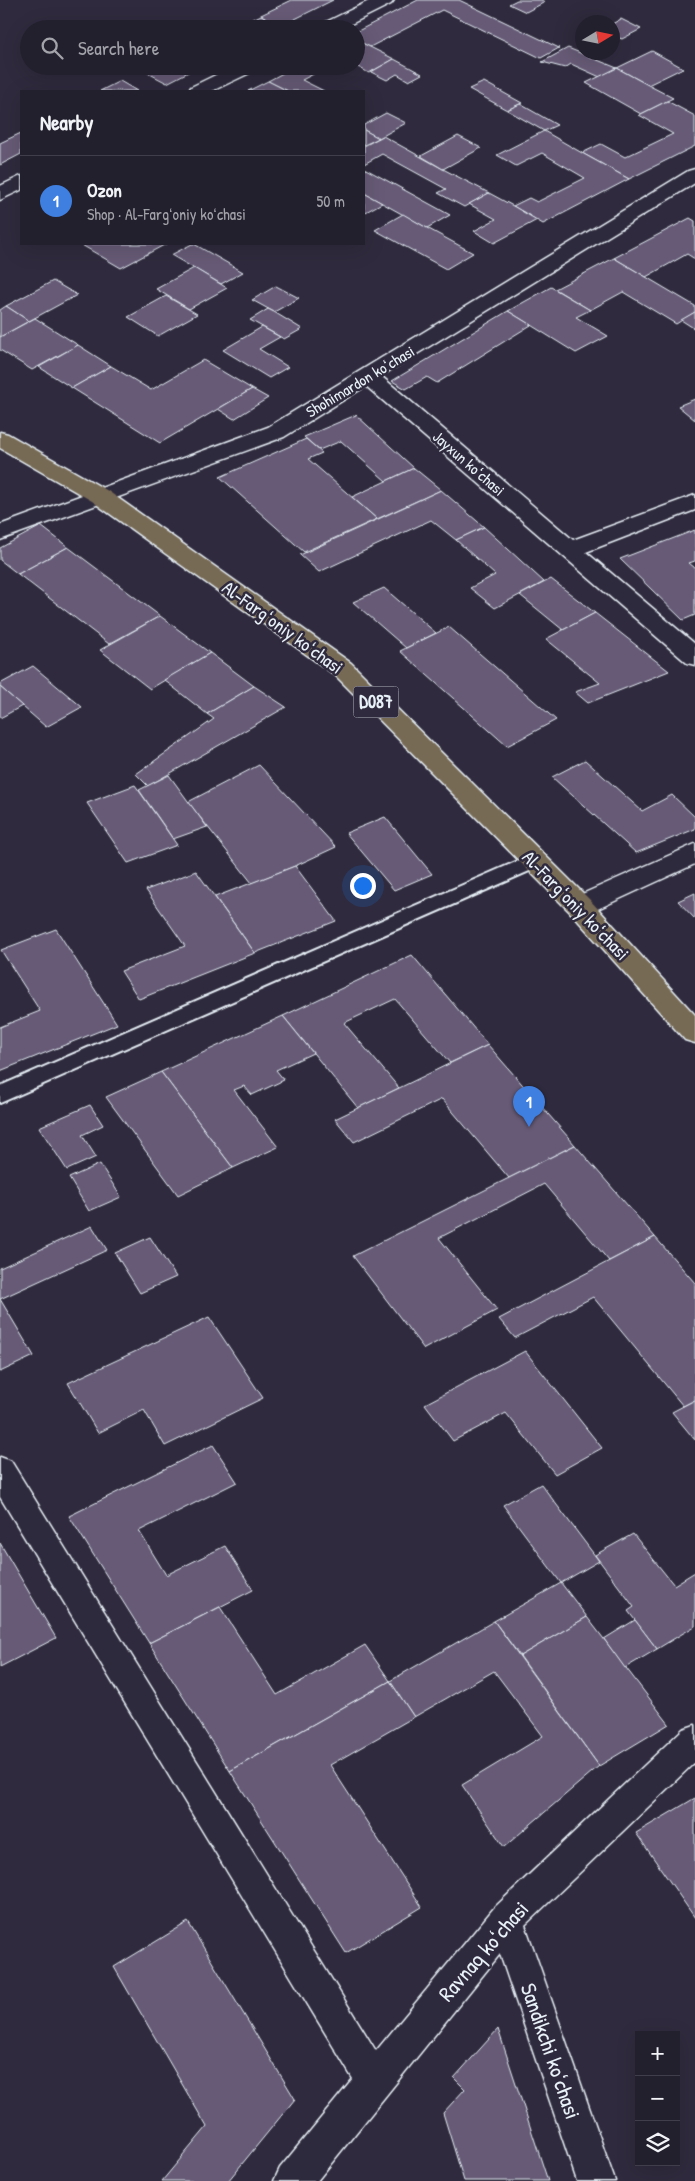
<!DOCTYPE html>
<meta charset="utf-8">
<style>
body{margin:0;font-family:"Patrick Hand",sans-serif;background:#2f2d3a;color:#f1f3f6}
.controls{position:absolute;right:15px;bottom:15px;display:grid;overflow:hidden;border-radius:0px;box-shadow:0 5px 20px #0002}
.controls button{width:45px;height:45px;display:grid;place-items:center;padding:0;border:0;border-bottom:1px solid #403e4a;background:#23202e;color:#f1f3f6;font:25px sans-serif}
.compass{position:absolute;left:575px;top:15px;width:45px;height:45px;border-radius:50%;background:#23202e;box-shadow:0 5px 20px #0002;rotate:80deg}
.you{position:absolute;left:362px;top:885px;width:18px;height:18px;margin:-12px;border:4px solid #fff;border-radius:50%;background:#1a73e8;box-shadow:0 0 0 8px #1a73e833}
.badge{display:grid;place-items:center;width:32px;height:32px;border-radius:50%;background:#db2777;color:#fff;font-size:16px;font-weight:700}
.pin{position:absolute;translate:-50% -41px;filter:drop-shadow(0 1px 2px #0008)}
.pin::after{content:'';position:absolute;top:26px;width:18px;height:15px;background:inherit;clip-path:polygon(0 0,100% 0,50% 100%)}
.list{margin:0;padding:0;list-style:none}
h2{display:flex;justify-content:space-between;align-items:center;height:65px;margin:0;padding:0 20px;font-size:21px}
h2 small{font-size:16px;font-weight:400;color:#a3a3aa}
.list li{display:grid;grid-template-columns:32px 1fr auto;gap:15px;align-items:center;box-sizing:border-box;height:90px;padding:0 20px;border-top:1px solid #403e4a}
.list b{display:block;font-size:19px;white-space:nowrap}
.list p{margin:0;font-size:16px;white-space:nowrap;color:#a3a3aa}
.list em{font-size:16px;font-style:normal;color:#a3a3aa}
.icon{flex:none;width:28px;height:28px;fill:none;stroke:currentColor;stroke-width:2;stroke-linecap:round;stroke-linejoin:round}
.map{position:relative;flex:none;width:695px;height:2181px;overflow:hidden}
.search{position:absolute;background:#23202e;box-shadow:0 5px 20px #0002;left:20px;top:20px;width:345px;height:55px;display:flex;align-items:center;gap:12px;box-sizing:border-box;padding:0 18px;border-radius:28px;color:#a3a3aa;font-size:19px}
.panel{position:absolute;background:#23202e;box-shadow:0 5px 20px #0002;left:20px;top:90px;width:345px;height:155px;border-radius:0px}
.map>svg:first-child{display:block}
.building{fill:#665a76;stroke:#e8f1f8}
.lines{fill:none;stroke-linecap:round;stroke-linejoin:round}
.lane-casing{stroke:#e8f1f8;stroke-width:4}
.street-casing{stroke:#e8f1f8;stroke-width:3}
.primary-casing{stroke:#e8f1f8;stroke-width:3}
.lane{fill:#2f2a3d;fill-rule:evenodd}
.street{fill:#2f2a3d;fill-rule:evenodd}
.primary{fill:#776a54;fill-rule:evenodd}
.labels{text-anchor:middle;stroke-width:5;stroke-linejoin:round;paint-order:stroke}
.far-street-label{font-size:16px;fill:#e8f1f8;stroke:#2f2a3d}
.shield{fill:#2f2a3d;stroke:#b0b5c0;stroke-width:1}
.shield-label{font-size:18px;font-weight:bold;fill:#e8f1f8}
.street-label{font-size:19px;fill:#e8f1f8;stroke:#2f2a3d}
.near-street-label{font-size:22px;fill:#e8f1f8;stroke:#2f2a3d}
</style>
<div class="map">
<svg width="695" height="2181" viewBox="0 0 695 2181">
<rect width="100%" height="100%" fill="#2f2a3d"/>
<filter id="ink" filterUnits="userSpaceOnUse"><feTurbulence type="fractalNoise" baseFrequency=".02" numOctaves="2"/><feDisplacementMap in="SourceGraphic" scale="10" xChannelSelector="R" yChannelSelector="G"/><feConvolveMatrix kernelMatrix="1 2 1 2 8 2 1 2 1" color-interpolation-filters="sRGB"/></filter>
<g filter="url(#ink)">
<g class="building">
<path d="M292,0H333L281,26L261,15Z"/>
<path d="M418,0H459L559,48L541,58L442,10L370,47L356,40V32Z"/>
<path d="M517,0H541L545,2L526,12L509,4Z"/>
<path d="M261,15L281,26L275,29H233Z"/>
<path d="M621,19L641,29L622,39L612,35V24Z"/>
<path d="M356,40L394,59L369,73L356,66Z"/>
<path d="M568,48L617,68L600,77L571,64L565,68L542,62Z"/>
<path d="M652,51L683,68L648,85L617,68Z"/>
<path d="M394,59L422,74L409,81L397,74L387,80L371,72Z"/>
<path d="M157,66H200L167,83L146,72Z"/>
<path d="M296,66H329L302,80L324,91H288L268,81Z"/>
<path d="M617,68L648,85L673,98L641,114L586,83Z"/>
<path d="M120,81L137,91H100Z"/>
<path d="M268,81L288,91H248Z"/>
<path d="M484,82L522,103L507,110L469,89Z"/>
<path d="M667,101L695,116V146L629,179L582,153L601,144L625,157L673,134L639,115Z"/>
<path d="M520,104L557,125L544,131L507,110Z"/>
<path d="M386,113L406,123L379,138L364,130V125Z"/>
<path d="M364,130L379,138L364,145Z"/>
<path d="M544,131L582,153L629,179L543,224L513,206L529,198L537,202L585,178L542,153L516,166L497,155Z"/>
<path d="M21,133V154L0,165V143Z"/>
<path d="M383,136L443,169L489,193L464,207L438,193L446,189L382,154L364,164V146Z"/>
<path d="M458,136L481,148L443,169L421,156Z"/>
<path d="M364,168L450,215L427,228L364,193Z"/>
<path d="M364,193L382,203L364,213Z"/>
<path d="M489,193L513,206L537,220L494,243L474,231L496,219L469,204Z"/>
<path d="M403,214L427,228L473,253L446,269L375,230Z"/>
<path d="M690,218L695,221V259L687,254L646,277L614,258Z"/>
<path d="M80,244H166L121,268Z"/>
<path d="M192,244H194L243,272L221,284L171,255Z"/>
<path d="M614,258L695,306V312L676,324L623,292L590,310L555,289Z"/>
<path d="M194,268L227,288L189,309L156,289Z"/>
<path d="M53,281L77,295L29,321L6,306Z"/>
<path d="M276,286L299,298L274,312L252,300Z"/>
<path d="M551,287L590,310L576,317L608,336L576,353L508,311Z"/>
<path d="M166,296L197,314L158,336L128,317Z"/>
<path d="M6,306L29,321L0,337V310Z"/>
<path d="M268,309L274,312L302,329L284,339L250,320Z"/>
<path d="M508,311L531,325L437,383L427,377L406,389L392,381Z"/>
<path d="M695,312V329L681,320Z"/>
<path d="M35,318L78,345L32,370L0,350V337Z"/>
<path d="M262,327L280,337L259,349L288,367L269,378L223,350Z"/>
<path d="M78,345L111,366L72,388L39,367Z"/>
<path d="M203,360L252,389L160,443L72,388L111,366L151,390Z"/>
<path d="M252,389L268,398L234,419L218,409Z"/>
<path d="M695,399V420L678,406Z"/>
<path d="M356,415L414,468L386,481L341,441L319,450L304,437Z"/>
<path d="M306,439L322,453L308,459L377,519L304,552L220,477Z"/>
<path d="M414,468L441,490L377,519L352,497Z"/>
<path d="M441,490L484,527L456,540L431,520L319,572L300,555Z"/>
<path d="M41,526L68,547L18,574L0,560V548Z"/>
<path d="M484,527L544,582L495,608L470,588L495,575L456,540Z"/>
<path d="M695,530V561L689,563L695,568V615L683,620L620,559Z"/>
<path d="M68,547L160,616L109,644L18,574Z"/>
<path d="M551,579L595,613L563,630L520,595Z"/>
<path d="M384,588L436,633L406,648L353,602Z"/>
<path d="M595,613L669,671L588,703L575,692L600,683L546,639Z"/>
<path d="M160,616L210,653L150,689L100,650Z"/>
<path d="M449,627L556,720L507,746L400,651Z"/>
<path d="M210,653L254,686L207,714L164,680Z"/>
<path d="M33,666L82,707L46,727L0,687V684Z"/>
<path d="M254,686L286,707L148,786L136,774L214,719L207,714Z"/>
<path d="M0,687L22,706L0,718Z"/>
<path d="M585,760L642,811L672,795L695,817V829L636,853L552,777Z"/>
<path d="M259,765L336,847L295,866L252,883L188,802Z"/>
<path d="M169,775L207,827L173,839L139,790Z"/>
<path d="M135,785L177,845L128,863L87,803Z"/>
<path d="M385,817L432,874L394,890L346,833Z"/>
<path d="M295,866L336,921L255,953L215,897Z"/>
<path d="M196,871L255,953L139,999L121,971L185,946L146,890Z"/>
<path d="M695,893V919L678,901Z"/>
<path d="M56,929L117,1024L0,1071V1027L40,1011L1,950Z"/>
<path d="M412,955L488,1045L450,1063L395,999L344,1023L399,1088L358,1108L283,1016Z"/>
<path d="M283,1016L313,1053L276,1070L284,1080L252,1095L244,1086L234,1090L278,1147L233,1168L161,1072Z"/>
<path d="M488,1045L575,1145L509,1178L442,1099L354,1142L335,1119Z"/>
<path d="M161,1072L233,1168L178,1195L106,1097Z"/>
<path d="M90,1105L103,1125L82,1135L96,1157L67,1170L39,1127Z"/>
<path d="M575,1145L655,1237L609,1261L544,1184L439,1238L497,1310L424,1349L353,1256Z"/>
<path d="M100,1164L121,1197L89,1211L69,1178Z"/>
<path d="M92,1226L107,1250L0,1299L34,1356L0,1372V1268Z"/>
<path d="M150,1237L176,1277L140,1293L115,1253Z"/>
<path d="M655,1237L695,1283V1400L683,1406L593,1297L515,1338L499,1319Z"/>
<path d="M209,1317L263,1398L165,1446L144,1410L98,1433L68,1383Z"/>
<path d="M525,1351L602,1448L555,1474L506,1413L453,1441L425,1404Z"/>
<path d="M695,1400V1440L672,1412Z"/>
<path d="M213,1445L237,1482L139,1531L166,1575L225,1546L253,1590L149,1643L69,1516Z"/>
<path d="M541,1484L599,1561L561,1583L503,1505Z"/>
<path d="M633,1534L674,1585L695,1572V1626L657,1649L628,1611L634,1607L595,1555Z"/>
<path d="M0,1543L56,1638L0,1667Z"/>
<path d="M561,1583L587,1617L520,1656L494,1621Z"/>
<path d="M220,1607L277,1695L365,1645L390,1681L230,1771L149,1643Z"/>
<path d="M587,1617L669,1724L599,1766L520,1656Z"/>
<path d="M635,1620L657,1649L625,1668L604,1639Z"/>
<path d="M494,1621L599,1766L504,1847L462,1785L543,1736L494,1671L414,1717L390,1681Z"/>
<path d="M390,1681L414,1717L330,1765L422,1907L346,1953L230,1771Z"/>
<path d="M695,1798V1918L636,1833Z"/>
<path d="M188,1922L295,2099L228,2181H162L207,2127L114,1967Z"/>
<path d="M498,2029L548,2181H464L443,2113L465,2089L454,2078Z"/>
</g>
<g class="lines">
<g class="lane-casing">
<path id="lane" d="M534,854L541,856L543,861L541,866L0,1103V1086Z"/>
</g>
<g class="street-casing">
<g id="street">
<path d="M371,0H394L391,4L341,29H317L320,25Z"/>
<path d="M234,66H258L256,70L212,91H189L191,87Z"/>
<path d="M695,169V183L381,376L573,540L695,495V510L586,552L695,644V665L687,663L366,386L284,437L0,540V525L268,427L688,171Z"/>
<path d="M21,176V190L0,200V186Z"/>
<path d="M695,844V864L589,913L580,915L571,913L567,906L571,899Z"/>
<path d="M0,1457L11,1461L376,2051L494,1908L683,1729L695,1725V1762L525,1925L615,2181H577L500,1954L317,2181H274L280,2168L353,2079L0,1497Z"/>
</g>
</g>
<g class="primary-casing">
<path id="primary" d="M0,432L8,434L108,491L351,663L589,899L695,1015V1043L685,1040L571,913L335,675L92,501L0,448Z"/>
</g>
<use href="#lane" class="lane"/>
<use href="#street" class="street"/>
<use href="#primary" class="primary"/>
</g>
</g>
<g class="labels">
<g class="far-street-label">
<text transform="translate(360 381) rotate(-31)" y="6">Shohimardon koʻchasi</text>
<text transform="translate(469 463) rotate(41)" y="6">Jayxun koʻchasi</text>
</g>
<rect class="shield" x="353.5" y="686.5" width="45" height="31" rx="4"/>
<g class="shield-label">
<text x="376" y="708">D087</text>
</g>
<g class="street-label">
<text transform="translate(283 627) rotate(36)" y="7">Al-Fargʻoniy koʻchasi</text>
<text transform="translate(576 905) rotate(46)" y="7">Al-Fargʻoniy koʻchasi</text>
</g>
<g class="near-street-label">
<text transform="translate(483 1951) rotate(-49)" y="8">Ravnaq koʻchasi</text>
<text transform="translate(551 2051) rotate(71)" y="8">Sandikchi koʻchasi</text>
</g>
</g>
</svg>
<div class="controls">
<button>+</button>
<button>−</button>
<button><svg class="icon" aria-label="layers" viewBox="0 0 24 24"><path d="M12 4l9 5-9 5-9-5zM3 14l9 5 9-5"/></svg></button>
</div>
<svg class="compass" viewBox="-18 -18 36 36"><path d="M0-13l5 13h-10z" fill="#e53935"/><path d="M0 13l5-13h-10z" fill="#a3a3aa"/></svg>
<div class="you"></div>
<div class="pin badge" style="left:529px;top:1127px;background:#3f7fe0">1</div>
<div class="search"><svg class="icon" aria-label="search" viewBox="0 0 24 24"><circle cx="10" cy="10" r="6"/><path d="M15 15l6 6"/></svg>Search here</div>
<section class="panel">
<h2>Nearby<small></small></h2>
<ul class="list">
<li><span class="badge" style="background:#3f7fe0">1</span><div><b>Ozon</b><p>Shop · Al-Fargʻoniy koʻchasi</p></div><em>50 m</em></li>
</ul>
</section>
</div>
